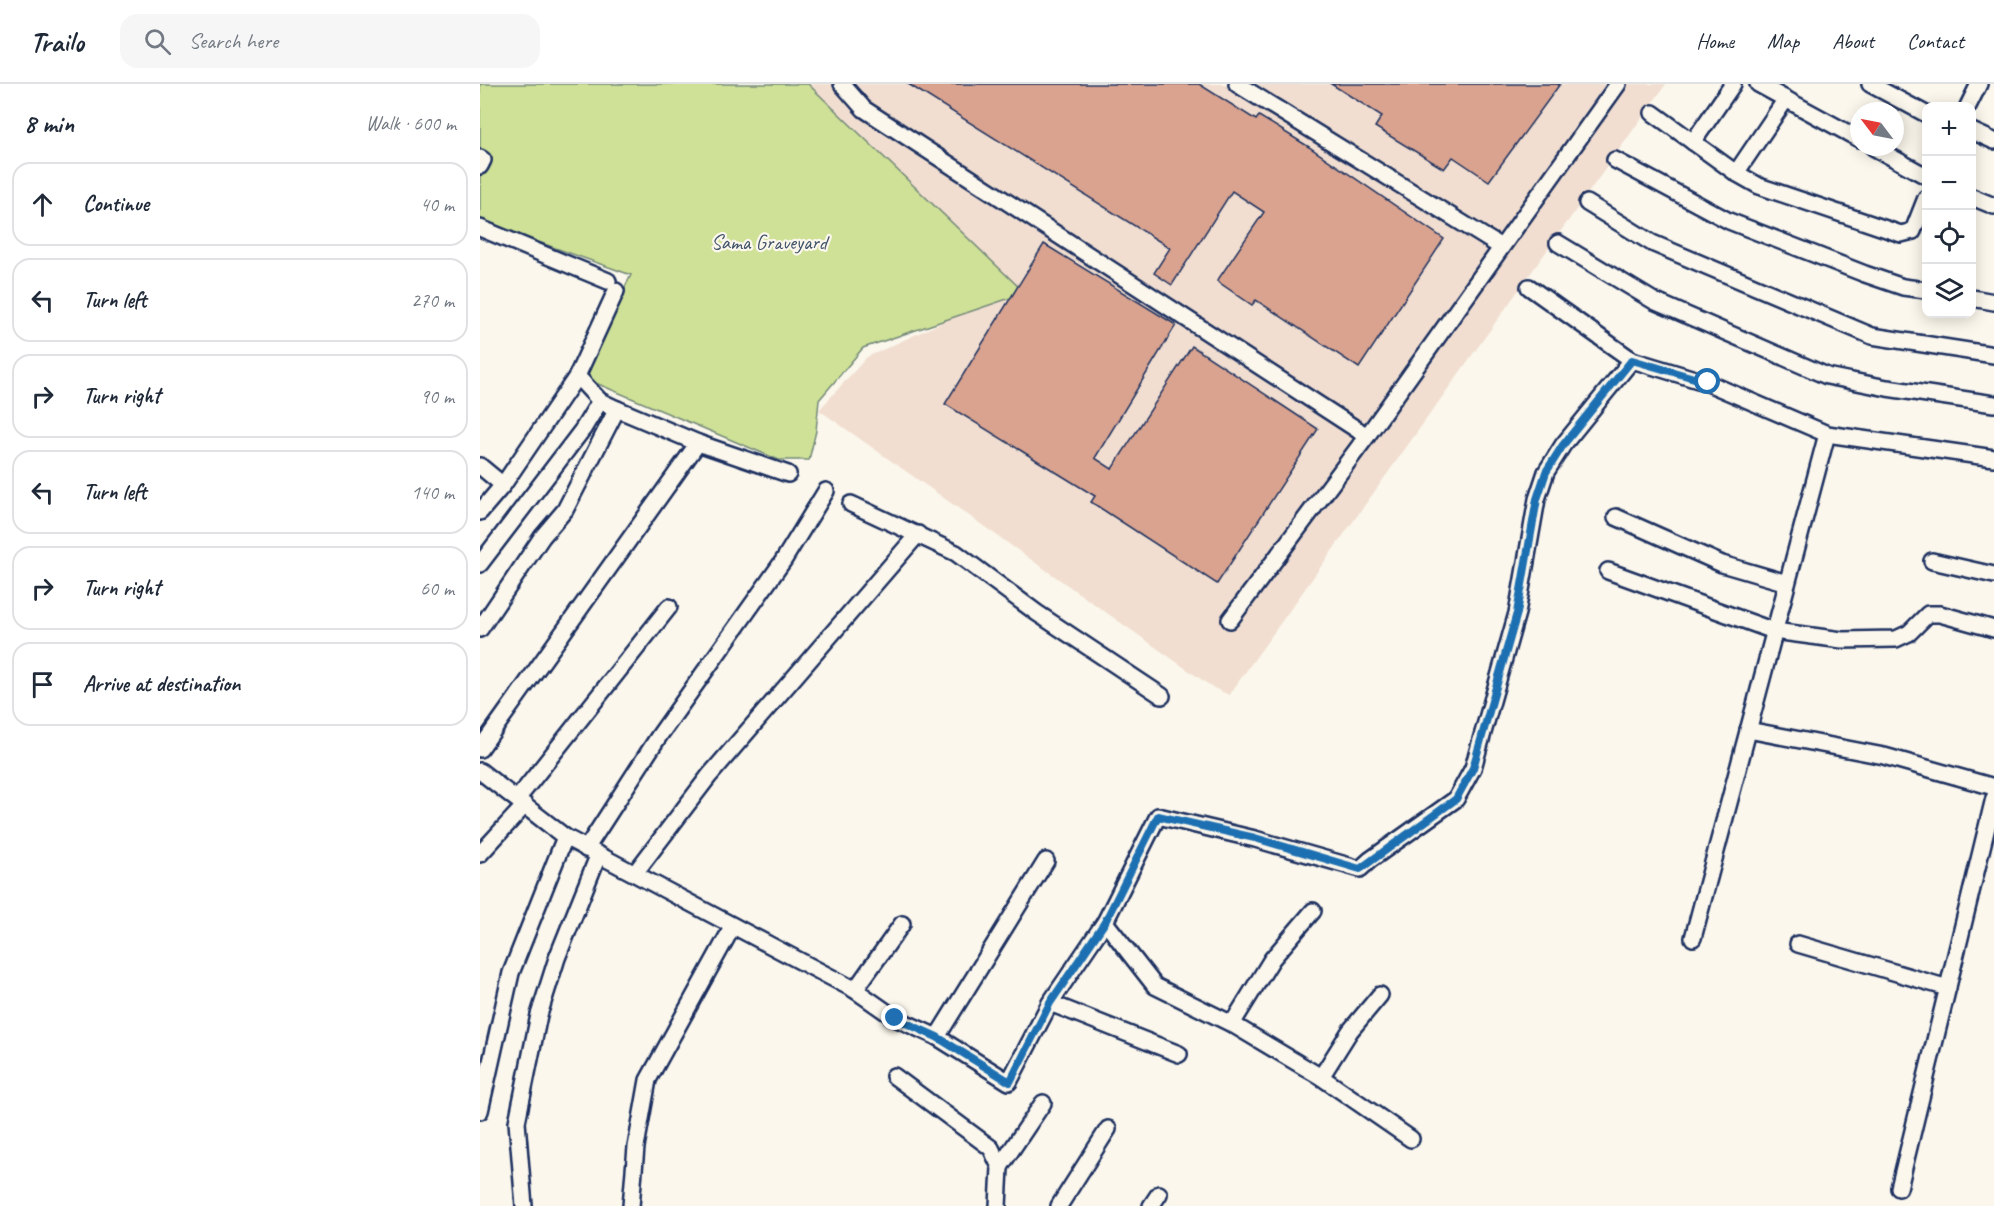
<!DOCTYPE html>
<meta charset="utf-8">
<style>
body{margin:0;font-family:Caveat,sans-serif;background:#f6f6f7;color:#1f2937}
.controls{position:absolute;right:18px;top:18px;display:grid;overflow:hidden;border-radius:12px;box-shadow:0 3px 15px #0003}
.controls button{width:54px;height:54px;display:grid;place-items:center;padding:0;border:0;border-bottom:2px solid #e0e1e3;background:#fff;color:#1f2937;font:30px sans-serif}
.compass{position:absolute;left:1370px;top:18px;width:54px;height:54px;border-radius:50%;background:#fff;box-shadow:0 3px 15px #0003;rotate:302deg}
.stop{position:absolute;width:18px;height:18px;margin:-14px;border:4px solid #1f6fb2;border-radius:50%;background:#fff}
.stop.end{background:#1f6fb2;border-color:#fff;box-shadow:0 2px 6px #0008}
.list{margin:0;padding:0;list-style:none}
h2{display:flex;justify-content:space-between;align-items:center;height:78px;margin:0;padding:0 24px;font-size:26px}
h2 small{font-size:20px;font-weight:400;color:#747a83}
.list li{display:grid;grid-template-columns:39px 1fr auto;gap:18px;align-items:center;box-sizing:border-box;height:84px;margin:0 12px 12px;padding:0 12px;border:2px solid #e0e1e3;border-radius:18px}
.list b{display:block;font-size:22px;white-space:nowrap}
.list em{font-size:20px;font-style:normal;color:#747a83}
.icon{flex:none;width:33px;height:33px;fill:none;stroke:currentColor;stroke-width:2;stroke-linecap:round;stroke-linejoin:round}
.map{position:relative;flex:none;width:1514px;height:1122px;overflow:hidden}
header{display:flex;align-items:center;gap:36px;box-sizing:border-box;height:84px;padding:0 30px;background:#fff;border-bottom:2px solid #e0e1e3}
header strong{font-size:28px}
nav{display:flex;gap:33px;margin-inline-start:auto;font-size:21px}
.search{width:420px;height:54px;background:#f6f6f7;display:flex;align-items:center;gap:15px;box-sizing:border-box;padding:0 21px;border-radius:18px;color:#747a83;font-size:22px}
main{display:flex}
aside{flex:1;background:#fff}
.map>svg:first-child{display:block}
.built{fill:#f1ded0}
.green{fill:#cee196;stroke:#74887a;stroke-width:1.5}
.building{fill:#d9a38f;stroke:#1b2f5e;stroke-width:1.5}
.lines{fill:none;stroke-linecap:round;stroke-linejoin:round}
.street-casing{stroke:#1b2f5e;stroke-width:20}
.street{stroke:#fbf7ec;stroke-width:15}
.route{stroke:#1f6fb2;stroke-width:8}
.labels{text-anchor:middle;stroke-width:4.5;stroke-linejoin:round;paint-order:stroke}
.park-label{font-size:21px;fill:#3f5369;stroke:#fbf7ec}
</style>
<header>
<strong>Trailo</strong>
<div class="search"><svg class="icon" aria-label="search" viewBox="0 0 24 24"><circle cx="10" cy="10" r="6"/><path d="M15 15l6 6"/></svg>Search here</div>
<nav><a>Home</a><a>Map</a><a>About</a><a>Contact</a></nav>
</header>
<main>
<aside>
<h2>8 min<small>Walk · 600 m</small></h2>
<ul class="list">
<li><svg class="icon" aria-label="ahead" viewBox="0 0 24 24"><path d="M12 20V5M6 11l6-6 6 6"/></svg><div><b>Continue</b></div><em>40 m</em></li>
<li><svg class="icon" aria-label="left" viewBox="0 0 24 24"><path d="M17 20v-9H6M10 6l-5 5 5 5"/></svg><div><b>Turn left</b></div><em>270 m</em></li>
<li><svg class="icon" aria-label="right" viewBox="0 0 24 24"><path d="M7 20v-9h11M14 6l5 5-5 5"/></svg><div><b>Turn right</b></div><em>90 m</em></li>
<li><svg class="icon" aria-label="left" viewBox="0 0 24 24"><path d="M17 20v-9H6M10 6l-5 5 5 5"/></svg><div><b>Turn left</b></div><em>140 m</em></li>
<li><svg class="icon" aria-label="right" viewBox="0 0 24 24"><path d="M7 20v-9h11M14 6l5 5-5 5"/></svg><div><b>Turn right</b></div><em>60 m</em></li>
<li><svg class="icon" aria-label="arrive" viewBox="0 0 24 24"><path d="M6 21V4h12l-3 4 3 4H6"/></svg><div><b>Arrive at destination</b></div></li>
</ul>
</aside>
<div class="map">
<svg width="1514" height="1122" viewBox="0 0 1514 1122">
<rect width="100%" height="100%" fill="#fbf7ec"/>
<filter id="ink" filterUnits="userSpaceOnUse"><feTurbulence type="fractalNoise" baseFrequency=".0167" numOctaves="2"/><feDisplacementMap in="SourceGraphic" scale="12" xChannelSelector="R" yChannelSelector="G"/><feConvolveMatrix kernelMatrix="1 2 1 2 8 2 1 2 1" color-interpolation-filters="sRGB"/></filter>
<g filter="url(#ink)">
<path class="built" d="M258,0H1186L749,611L732,603L339,326L387,273L463,238Z"/>
<path class="green" d="M0,0H328L545,209L383,264L339,316L336,347L329,376H299L106,295L107,279L151,191L0,137V93L7,78L0,67Z"/>
<g class="building">
<path d="M428,0H719L776,36L779,32L829,63L964,155L879,284L776,216L772,221L737,197L784,128L752,107L692,201L674,189L690,164Z"/>
<path d="M851,0H1080L1009,97L973,73L964,85L895,43L902,32Z"/>
<path d="M564,160L696,241L615,374L632,385L712,262L838,345L737,500L611,418L615,412L465,320Z"/>
</g>
<g class="lines">
<g class="street-casing">
<g id="street">
<path d="M362,0L384,25L887,352L1138,0"/>
<path d="M757,0L1021,163"/>
<path d="M1278,0L1379,55"/>
<path d="M1390,0L1446,30"/>
<path d="M1488,22L1499,0"/>
<path d="M1173,29L1256,89L1279,102L1421,150L1433,147L1446,114"/>
<path d="M1492,47L1514,57"/>
<path d="M1213,58L1253,0"/>
<path d="M1393,63L1446,92"/>
<path d="M0,74L3,76L0,82"/>
<path d="M1135,76L1249,137L1385,190L1423,203L1446,206"/>
<path d="M1256,89L1306,15"/>
<path d="M1492,113L1514,122"/>
<path d="M1107,119L1172,159L1392,252L1514,271"/>
<path d="M0,144L128,197"/>
<path d="M1078,159L1174,217L1347,292L1407,304L1514,320"/>
<path d="M1049,203L1152,276L1228,299L1347,350L1514,374"/>
<path d="M1492,214L1514,218"/>
<path d="M97,292L120,317L137,325L218,359L308,390"/>
<path d="M0,382L23,401"/>
<path d="M371,420L476,469L557,529L682,612"/>
<path d="M0,428L23,401L97,292L136,207"/>
<path d="M1136,433L1242,480L1307,499"/>
<path d="M1452,477L1514,491"/>
<path d="M0,480L103,345L120,317"/>
<path d="M1128,487L1294,547L1362,556L1416,555L1429,549L1448,530H1460L1514,545"/>
<path d="M750,536L887,352"/>
<path d="M0,545L62,453L85,426L137,325"/>
<path d="M1268,646L1404,672L1514,703"/>
<path d="M0,665L218,359"/>
<path d="M0,687L85,753L375,906L415,934L457,953L529,998L570,919L625,838L678,732L775,755L880,785L890,776L976,715L993,684L1037,529L1057,415L1066,388L1083,361L1152,276"/>
<path d="M38,714L189,523"/>
<path d="M106,765L179,652L303,477L346,407"/>
<path d="M0,770L45,721"/>
<path d="M155,789L229,692L438,450"/>
<path d="M625,838L675,902L752,940L841,993L931,1055"/>
<path d="M1213,854L1347,350"/>
<path d="M1318,860L1468,904"/>
<path d="M375,906L422,840"/>
<path d="M570,919L699,970"/>
<path d="M752,940L792,875L833,827"/>
<path d="M457,953L566,777"/>
<path d="M414,992L511,1064L520,1083L518,1122"/>
<path d="M841,993L870,947L900,911"/>
<path d="M0,1027L31,889L85,753"/>
<path d="M520,1083L563,1019"/>
<path d="M1419,1104L1514,714"/>
<path d="M44,1122L37,1038L59,931L77,874L118,772"/>
<path d="M151,1122L156,1063L168,996L253,842"/>
<path d="M579,1122L628,1045"/>
<path d="M671,1122L679,1110"/>
</g>
</g>
<use href="#street" class="street"/>
</g>
</g>
<g class="lines" filter="url(#ink)">
<path class="route" d="M415,934L457,953L530,998L570,919L625,838L678,732L775,754L880,785L976,715L993,684L1037,529L1057,415L1066,388L1083,361L1152,276L1228,298"/>
</g>
<g class="labels">
<g class="park-label">
<text x="289" y="165">Sama Graveyard</text>
</g>
</g>
</svg>
<div class="controls">
<button>+</button>
<button>−</button>
<button><svg class="icon" aria-label="locate" viewBox="0 0 24 24"><circle cx="12" cy="12" r="6"/><path d="M12 2v4M12 18v4M2 12h4M18 12h4"/></svg></button>
<button><svg class="icon" aria-label="layers" viewBox="0 0 24 24"><path d="M12 4l9 5-9 5-9-5zM3 14l9 5 9-5"/></svg></button>
</div>
<svg class="compass" viewBox="-18 -18 36 36"><path d="M0-13l5 13h-10z" fill="#e53935"/><path d="M0 13l5-13h-10z" fill="#747a83"/></svg>
<div class="stop" style="left:1228px;top:298px"></div>
<div class="stop end" style="left:415px;top:934px"></div>
</div>
</main>
